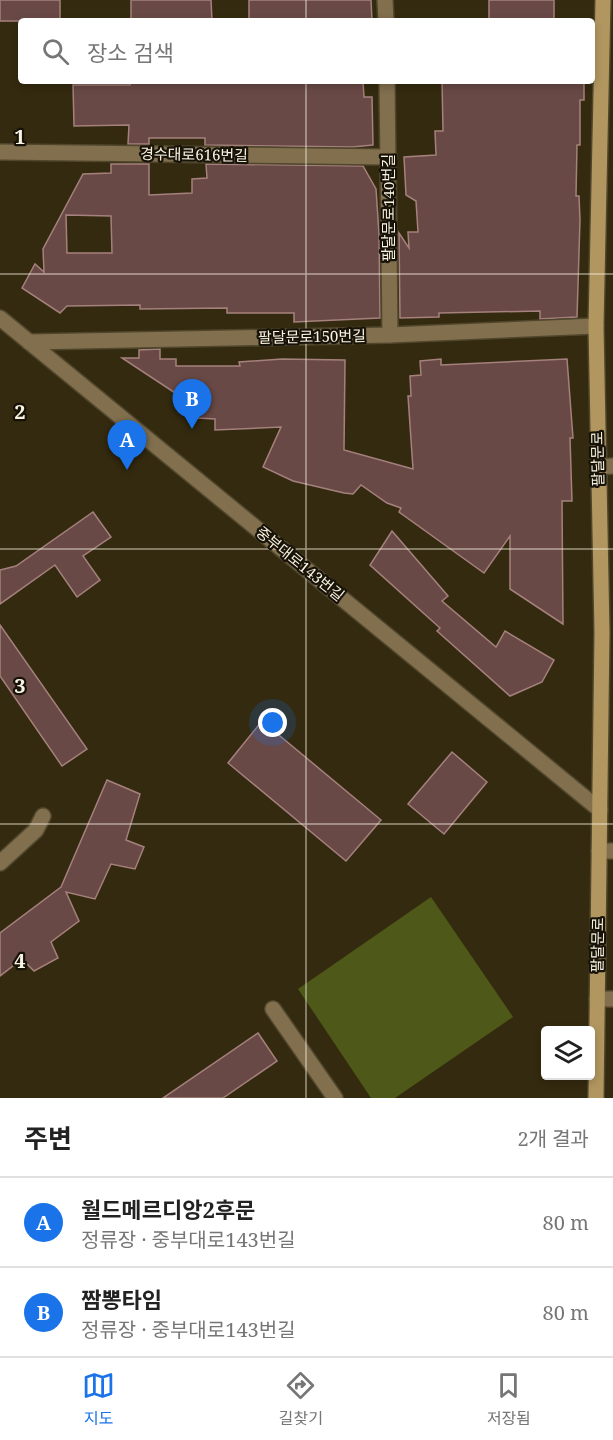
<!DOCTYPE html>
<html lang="ko">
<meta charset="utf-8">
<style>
body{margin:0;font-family:"Noto Serif","Noto Sans KR",serif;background:#f6f6f6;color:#222}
.controls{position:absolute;right:18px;bottom:18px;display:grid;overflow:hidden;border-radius:6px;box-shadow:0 3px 9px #0003}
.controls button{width:54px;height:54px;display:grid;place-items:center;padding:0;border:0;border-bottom:2px solid #e0e0e0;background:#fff;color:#222;font:30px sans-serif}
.you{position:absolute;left:273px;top:723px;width:21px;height:21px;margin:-15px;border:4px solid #fff;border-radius:50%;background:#1a73e8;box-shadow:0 0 0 9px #1a73e833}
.badge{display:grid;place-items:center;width:39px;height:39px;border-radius:50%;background:#1a73e8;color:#fff;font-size:20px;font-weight:700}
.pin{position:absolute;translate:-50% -50px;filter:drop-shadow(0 2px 3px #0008)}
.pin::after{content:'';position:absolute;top:32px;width:21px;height:18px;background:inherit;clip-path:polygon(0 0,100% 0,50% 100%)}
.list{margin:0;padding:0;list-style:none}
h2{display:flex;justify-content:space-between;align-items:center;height:78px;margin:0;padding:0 24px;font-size:26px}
h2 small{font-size:20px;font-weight:400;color:#767676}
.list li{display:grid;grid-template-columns:39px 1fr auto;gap:18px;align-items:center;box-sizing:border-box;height:90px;padding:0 24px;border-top:2px solid #e0e0e0}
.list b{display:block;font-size:22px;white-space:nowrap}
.list p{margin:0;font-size:20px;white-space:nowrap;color:#767676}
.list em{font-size:20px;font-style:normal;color:#767676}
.icon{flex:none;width:33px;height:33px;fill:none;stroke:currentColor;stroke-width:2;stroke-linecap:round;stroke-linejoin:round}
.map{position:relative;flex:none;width:613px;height:1098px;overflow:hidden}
.search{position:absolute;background:#fff;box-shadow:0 3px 9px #0003;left:18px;right:18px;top:18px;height:66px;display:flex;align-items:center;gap:15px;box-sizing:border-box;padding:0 21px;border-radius:6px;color:#767676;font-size:22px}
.sheet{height:258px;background:#fff}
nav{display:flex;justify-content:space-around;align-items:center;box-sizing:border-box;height:84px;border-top:2px solid #e0e0e0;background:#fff;font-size:16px;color:#767676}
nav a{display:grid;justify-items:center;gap:3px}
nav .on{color:#1a73e8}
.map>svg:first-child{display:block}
.green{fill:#4e5818}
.building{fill:#694945;stroke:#a5817d;stroke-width:1.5;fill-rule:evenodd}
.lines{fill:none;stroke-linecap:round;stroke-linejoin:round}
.street-casing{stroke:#4f462c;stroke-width:18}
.secondary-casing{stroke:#4f462c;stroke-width:18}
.street{stroke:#816f4e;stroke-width:15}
.secondary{stroke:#b1965f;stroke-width:15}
.grid{fill:none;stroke:#f8f2e1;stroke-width:1.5;stroke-opacity:0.55}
.labels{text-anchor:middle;stroke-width:4.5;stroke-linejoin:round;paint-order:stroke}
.street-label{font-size:15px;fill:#f8f2e1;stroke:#181308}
.grid-label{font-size:20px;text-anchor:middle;font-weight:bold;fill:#f8f2e1;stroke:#181308;stroke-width:4.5;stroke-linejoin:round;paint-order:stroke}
</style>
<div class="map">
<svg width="613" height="1098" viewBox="0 0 613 1098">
<rect width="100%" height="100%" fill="#342a0f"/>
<path class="green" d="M431,897L513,1017L395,1098H371L298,989Z"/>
<g class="building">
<rect x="0" y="0" width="60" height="21"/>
<path d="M131,0H211L212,21H131Z"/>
<path d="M249,0H371L372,21H249Z"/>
<rect x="489" y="0" width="65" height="21"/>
<path d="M130,81H363L364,97H372L373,145L352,147L205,145V138H149V144H128L129,125L74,126L73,85H130Z"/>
<path d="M442,81H584V100H580V145H577L576,196H579L580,220L577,317L540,319V311L439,313V317L400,318L399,233L409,248L408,232H418L416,201L406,195L404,157L436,155L435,131H443Z"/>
<path d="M111,164H149V195L192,193V179L207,178L206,164L363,166L376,189L379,234L380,318L294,322V313H227V308L140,309V305L67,306L60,313L22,288L35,264L44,272L43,249L83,174L111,173ZM66,215L111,216L112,253H67Z"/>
<path d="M160,349V359H176V366H240L239,362L282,359L345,360L344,450L413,469L408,396H411L410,376L421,375L420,361L441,359V365L567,359L573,438H570L572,501H562L563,624L510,589V536L484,573L399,512L401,508L387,503L361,485L353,494L344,493L293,481L263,467L281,427L215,430V419L198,418V408L122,358H139V350Z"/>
<path d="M93,512L111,537L83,556L100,580L77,597L55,565L0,604V570L16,566Z"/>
<path d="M392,531L448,596L442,601L496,647L505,631L554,660L542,682L510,696L437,631L440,628L370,565Z"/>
<path d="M0,625L87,749L62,766L0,676Z"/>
<path d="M262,721L381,820L346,861L228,763Z"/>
<path d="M452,752L487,782L444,834L408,804Z"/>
<path d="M107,780L140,794L126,840L144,847L135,869L111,864L95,899L66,892L79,921L51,942L58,958L34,971L22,959L0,976V933L61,887Z"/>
<path d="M258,1033L277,1061L223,1098H163Z"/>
</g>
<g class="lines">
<g class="street-casing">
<g id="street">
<path d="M385,0L386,21"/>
<path d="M387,81L390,335"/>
<path d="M0,152L389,157"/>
<path d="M0,318L600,810"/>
<path d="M29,342L390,335L596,326"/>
<path d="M599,467L613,466"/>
<path d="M599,851H613"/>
<path d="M0,863L36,830L43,816"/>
<path d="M597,999H613"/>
<path d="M273,1009L335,1098"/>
</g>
</g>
<g class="secondary-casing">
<path id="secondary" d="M596,1098L602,632L596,326L603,0"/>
</g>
<use href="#street" class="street"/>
<use href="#secondary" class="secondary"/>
</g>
<path class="grid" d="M306,0V21M306,81V1098M0,274H613M0,549H613M0,824H613"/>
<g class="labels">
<g class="street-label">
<text transform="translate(194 155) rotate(1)" y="5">경수대로616번길</text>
<text transform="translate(389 208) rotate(-90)" y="5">팔달문로140번길</text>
<text transform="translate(312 337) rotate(-1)" y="5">팔달문로150번길</text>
<text transform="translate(598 459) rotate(-91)" y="5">팔달문로</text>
<text transform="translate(300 564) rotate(39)" y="5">중부대로143번길</text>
<text transform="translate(598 945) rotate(-89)" y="5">팔달문로</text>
</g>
</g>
<g class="grid-label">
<text x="20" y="144">1</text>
<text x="20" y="419">2</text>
<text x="20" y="693">3</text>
<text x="20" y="968">4</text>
</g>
</svg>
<div class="controls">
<button><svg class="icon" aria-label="layers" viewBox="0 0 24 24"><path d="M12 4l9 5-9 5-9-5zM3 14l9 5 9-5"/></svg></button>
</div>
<div class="you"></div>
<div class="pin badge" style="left:127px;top:470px">A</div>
<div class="pin badge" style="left:192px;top:429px">B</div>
<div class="search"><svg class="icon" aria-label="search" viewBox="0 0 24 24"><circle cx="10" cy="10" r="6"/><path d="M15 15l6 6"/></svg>장소 검색</div>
</div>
<section class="sheet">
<h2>주변<small>2개 결과</small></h2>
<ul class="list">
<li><span class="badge">A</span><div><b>월드메르디앙2후문</b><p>정류장 · 중부대로143번길</p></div><em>80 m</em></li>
<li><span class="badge">B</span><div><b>짬뽕타임</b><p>정류장 · 중부대로143번길</p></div><em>80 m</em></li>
</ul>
</section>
<nav>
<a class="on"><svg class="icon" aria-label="map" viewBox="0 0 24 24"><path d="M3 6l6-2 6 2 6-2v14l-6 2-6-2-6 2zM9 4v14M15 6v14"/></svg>지도</a>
<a><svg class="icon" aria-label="directions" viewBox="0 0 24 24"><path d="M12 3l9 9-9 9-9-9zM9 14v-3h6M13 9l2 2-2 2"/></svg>길찾기</a>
<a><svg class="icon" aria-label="saved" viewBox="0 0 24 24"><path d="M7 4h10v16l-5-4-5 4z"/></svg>저장됨</a>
</nav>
